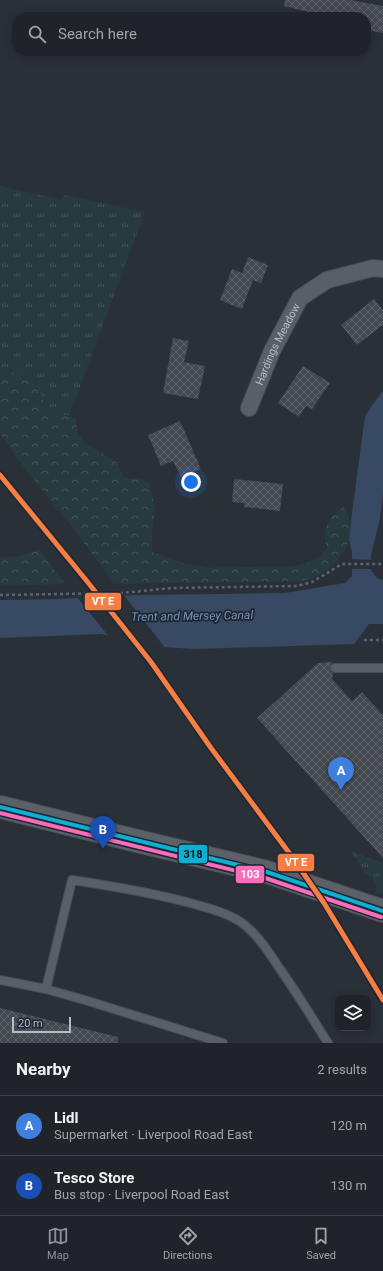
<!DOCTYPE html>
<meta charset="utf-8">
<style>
body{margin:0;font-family:Roboto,sans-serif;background:#282c32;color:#f1f3f6}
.controls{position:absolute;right:12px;bottom:12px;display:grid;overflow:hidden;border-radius:8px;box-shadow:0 2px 10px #0003}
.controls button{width:36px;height:36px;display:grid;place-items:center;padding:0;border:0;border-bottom:1px solid #3d4147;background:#20242a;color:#f1f3f6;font:20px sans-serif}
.scale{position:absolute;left:12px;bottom:10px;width:59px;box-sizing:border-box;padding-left:4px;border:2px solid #b4bcc9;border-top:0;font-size:11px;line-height:14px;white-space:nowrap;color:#b4bcc9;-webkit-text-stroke:3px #1d2633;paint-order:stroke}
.you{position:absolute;left:191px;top:482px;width:14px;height:14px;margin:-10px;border:3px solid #fff;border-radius:50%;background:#1a73e8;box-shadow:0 0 0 6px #1a73e833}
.badge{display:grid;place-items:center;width:26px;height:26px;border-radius:50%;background:#8c9099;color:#fff;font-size:13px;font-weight:700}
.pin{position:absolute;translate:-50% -33px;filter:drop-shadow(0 1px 2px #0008)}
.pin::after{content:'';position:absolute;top:21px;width:14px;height:12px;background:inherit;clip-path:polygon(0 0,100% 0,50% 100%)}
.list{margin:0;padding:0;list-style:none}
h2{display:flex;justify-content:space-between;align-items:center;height:52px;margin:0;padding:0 16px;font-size:17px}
h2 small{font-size:13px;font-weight:400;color:#a2a4a8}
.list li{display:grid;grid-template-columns:26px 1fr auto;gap:12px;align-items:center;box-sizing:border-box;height:60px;padding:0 16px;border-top:1px solid #3d4147}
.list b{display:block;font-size:15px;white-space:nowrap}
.list p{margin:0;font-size:13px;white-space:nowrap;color:#a2a4a8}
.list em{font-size:13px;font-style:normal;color:#a2a4a8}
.icon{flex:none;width:22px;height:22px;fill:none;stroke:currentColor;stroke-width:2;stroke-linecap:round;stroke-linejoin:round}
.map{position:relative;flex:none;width:383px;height:1043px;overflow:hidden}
.search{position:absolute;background:#20242a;box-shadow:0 2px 10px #0003;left:12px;right:12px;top:12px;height:44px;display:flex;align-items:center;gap:10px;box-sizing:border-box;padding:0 14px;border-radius:16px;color:#a2a4a8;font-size:15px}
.sheet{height:172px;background:#20242a}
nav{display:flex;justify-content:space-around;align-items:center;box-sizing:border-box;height:56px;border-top:1px solid #3d4147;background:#20242a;font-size:11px;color:#a2a4a8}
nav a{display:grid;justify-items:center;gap:2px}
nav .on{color:#8c9099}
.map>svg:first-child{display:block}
.grass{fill:url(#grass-tufts)}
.forest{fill:url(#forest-crowns)}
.water{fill:#384963}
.pier{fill:#2a3038}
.building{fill:url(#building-cross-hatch)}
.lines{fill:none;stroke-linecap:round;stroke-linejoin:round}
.lane-casing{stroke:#484c53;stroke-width:10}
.street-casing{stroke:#484c53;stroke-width:18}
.primary-casing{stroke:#484c55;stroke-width:24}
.path{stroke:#5d636a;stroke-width:2.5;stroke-dasharray:3 3;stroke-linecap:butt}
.lane{stroke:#5a5e66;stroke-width:8}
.street{stroke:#5a5e66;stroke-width:16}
.primary{stroke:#5c6168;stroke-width:22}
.bus-1-casing{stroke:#1d2633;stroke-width:7}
.bus-2-casing{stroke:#1d2633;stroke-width:7}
.bus-1{stroke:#0dafd3;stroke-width:4}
.bus-2{stroke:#fb6dba;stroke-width:4}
.rail-1-casing{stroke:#1d2633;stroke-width:8}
.rail-1{stroke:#f77d43;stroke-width:5}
.labels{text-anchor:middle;stroke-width:3.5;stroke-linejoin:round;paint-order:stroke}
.street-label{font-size:11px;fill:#b4bcc9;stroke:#1d2633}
.water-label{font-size:12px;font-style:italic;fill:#7c92b1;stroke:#1d2633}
.line-badge{stroke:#1d2633;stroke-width:1.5}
.badge-label{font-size:11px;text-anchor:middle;font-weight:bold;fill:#fff}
.pale-badge-label{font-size:11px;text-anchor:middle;font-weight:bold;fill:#111}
</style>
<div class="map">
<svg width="383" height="1043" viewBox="0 0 383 1043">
<defs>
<pattern id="grass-tufts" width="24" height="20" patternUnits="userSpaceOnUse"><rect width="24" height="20" fill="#273a3e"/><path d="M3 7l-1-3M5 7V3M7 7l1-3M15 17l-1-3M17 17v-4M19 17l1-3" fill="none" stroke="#445559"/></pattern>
<pattern id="forest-crowns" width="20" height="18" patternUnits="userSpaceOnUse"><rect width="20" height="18" fill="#273a3e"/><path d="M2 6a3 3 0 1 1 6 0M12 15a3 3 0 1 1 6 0" fill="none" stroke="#445559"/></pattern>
<pattern id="building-cross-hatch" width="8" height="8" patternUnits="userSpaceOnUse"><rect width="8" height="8" fill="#444950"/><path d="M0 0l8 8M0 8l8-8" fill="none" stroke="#5d6168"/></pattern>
</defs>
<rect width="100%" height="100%" fill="#2a3038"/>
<g class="grass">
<path d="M0,186L62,200L64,195L145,212L69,416L50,411L41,394L19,374L1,368L2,349L0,345Z"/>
<path d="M351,851L383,863V894L375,893L377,886L371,876L365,873Z"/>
</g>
<g class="forest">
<path d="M0,345L2,349V368C7,370 14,372 19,375C34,383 42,397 50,411L76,418L77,432L86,444L98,450L117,463L124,478L141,479L150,484L155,508L152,530V552L185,564L210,568L224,566L247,567L294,566L307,563L314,560L320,556L327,547C321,531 329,514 344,507C346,512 349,517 350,522C355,543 337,565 319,575C314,578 307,579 302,581L114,584L76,532L20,462L0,433Z"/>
<path d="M40,550L65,584L0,586V558L19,556Z"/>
</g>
<path class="water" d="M383,391V494L380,518L371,555V570L377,578L383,580V624H369L354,644L195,649L161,647L101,634L0,638V600L56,599L135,595L285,593L345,583L352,576V553L349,540L352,513L365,416L373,404Z"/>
<g class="pier">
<path d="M350,559L373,560V569H350Z"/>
<path d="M123,594L166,649L110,638L76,596Z"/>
</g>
<g class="building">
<path d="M285,0H350L383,6V33L366,30V17H329L284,6Z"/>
<path d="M248,257L268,265L261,283L253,280L242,309L220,300L232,269L242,273Z"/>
<path d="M374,299L383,310V325L357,345L341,325Z"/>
<path d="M173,338L189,341L184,362H183L205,366L198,399L163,393Z"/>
<path d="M303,366L330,383L312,409L306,406L299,417L278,403Z"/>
<path d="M180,421L201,469L181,477L173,461L161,466L148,435Z"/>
<path d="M234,479L283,484L280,511L244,507V503L232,502Z"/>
<path d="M333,662L330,668V670L333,673L332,679L352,701L362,692L383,715V858L257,718L318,663Z"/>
<path d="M0,1008L118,1037V1043H0Z"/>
</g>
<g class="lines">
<g class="lane-casing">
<g id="lane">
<path d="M335,668H383"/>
<path d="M0,980L46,989L88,1001L223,1043"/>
<path d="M46,989L72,880C112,886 154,893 194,904C211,909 232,914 246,926C260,938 270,954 280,969C297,993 312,1018 328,1043"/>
</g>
</g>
<g class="street-casing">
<g id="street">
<path id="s1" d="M249,408L272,351L300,298L327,280L373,268L383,269"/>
</g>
</g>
<g class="primary-casing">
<path id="primary" d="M0,807L129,839L267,872L383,911"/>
</g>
<g class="path">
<path d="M0,595L122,593L172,588L297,586L312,582L342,564H383"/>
<path d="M364,640H383"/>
</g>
<use href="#lane" class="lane"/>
<use href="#street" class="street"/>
<use href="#primary" class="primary"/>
<g class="bus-1-casing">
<path id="bus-1" d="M0,807L267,872L383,911"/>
</g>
<g class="bus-2-casing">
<path id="bus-2" d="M0,813L265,878L381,917"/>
</g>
<use href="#bus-1" class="bus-1"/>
<use href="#bus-2" class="bus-2"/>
<g class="rail-1-casing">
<path id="rail-1" d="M0,475L86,580L151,662L211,748L290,854L324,903L383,1000"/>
</g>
<use href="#rail-1" class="rail-1"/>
</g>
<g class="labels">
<g class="street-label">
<text dy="4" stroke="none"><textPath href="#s1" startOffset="70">Hardings Meadow</textPath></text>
</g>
<g class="water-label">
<text transform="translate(192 616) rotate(-1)" y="4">Trent and Mersey Canal</text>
</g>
</g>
<g class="line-badge">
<rect x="84" y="592" width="38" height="19" rx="4" fill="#f77d43"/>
<rect x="178" y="844" width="30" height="20" rx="4" fill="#0dafd3"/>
<rect x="277" y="853" width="38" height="19" rx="4" fill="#f77d43"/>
<rect x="235" y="865" width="30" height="19" rx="4" fill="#fb6dba"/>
</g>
<g class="badge-label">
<text x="103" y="605">VT E</text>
<text x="296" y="866">VT E</text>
<text x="250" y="878">103</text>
</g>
<g class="pale-badge-label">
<text x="193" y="858">318</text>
</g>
</svg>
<div class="controls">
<button><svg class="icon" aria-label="layers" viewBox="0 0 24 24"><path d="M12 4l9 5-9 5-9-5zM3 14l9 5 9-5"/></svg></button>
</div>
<div class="scale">20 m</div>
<div class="you"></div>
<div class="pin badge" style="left:341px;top:790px;background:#3f7fe0">A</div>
<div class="pin badge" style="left:103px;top:849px;background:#1a4fb4">B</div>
<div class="search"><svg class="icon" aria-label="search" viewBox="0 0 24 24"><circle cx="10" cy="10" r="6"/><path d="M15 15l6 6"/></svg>Search here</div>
</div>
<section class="sheet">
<h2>Nearby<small>2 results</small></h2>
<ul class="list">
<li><span class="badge" style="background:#3f7fe0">A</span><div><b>Lidl</b><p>Supermarket · Liverpool Road East</p></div><em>120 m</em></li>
<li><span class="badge" style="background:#1a4fb4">B</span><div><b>Tesco Store</b><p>Bus stop · Liverpool Road East</p></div><em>130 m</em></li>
</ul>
</section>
<nav>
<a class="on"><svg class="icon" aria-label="map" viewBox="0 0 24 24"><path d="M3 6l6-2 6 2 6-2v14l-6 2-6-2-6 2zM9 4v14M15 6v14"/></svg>Map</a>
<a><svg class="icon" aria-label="directions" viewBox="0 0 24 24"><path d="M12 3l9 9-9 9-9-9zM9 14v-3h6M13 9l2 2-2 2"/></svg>Directions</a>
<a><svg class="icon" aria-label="saved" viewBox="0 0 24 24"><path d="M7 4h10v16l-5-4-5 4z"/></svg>Saved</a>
</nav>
